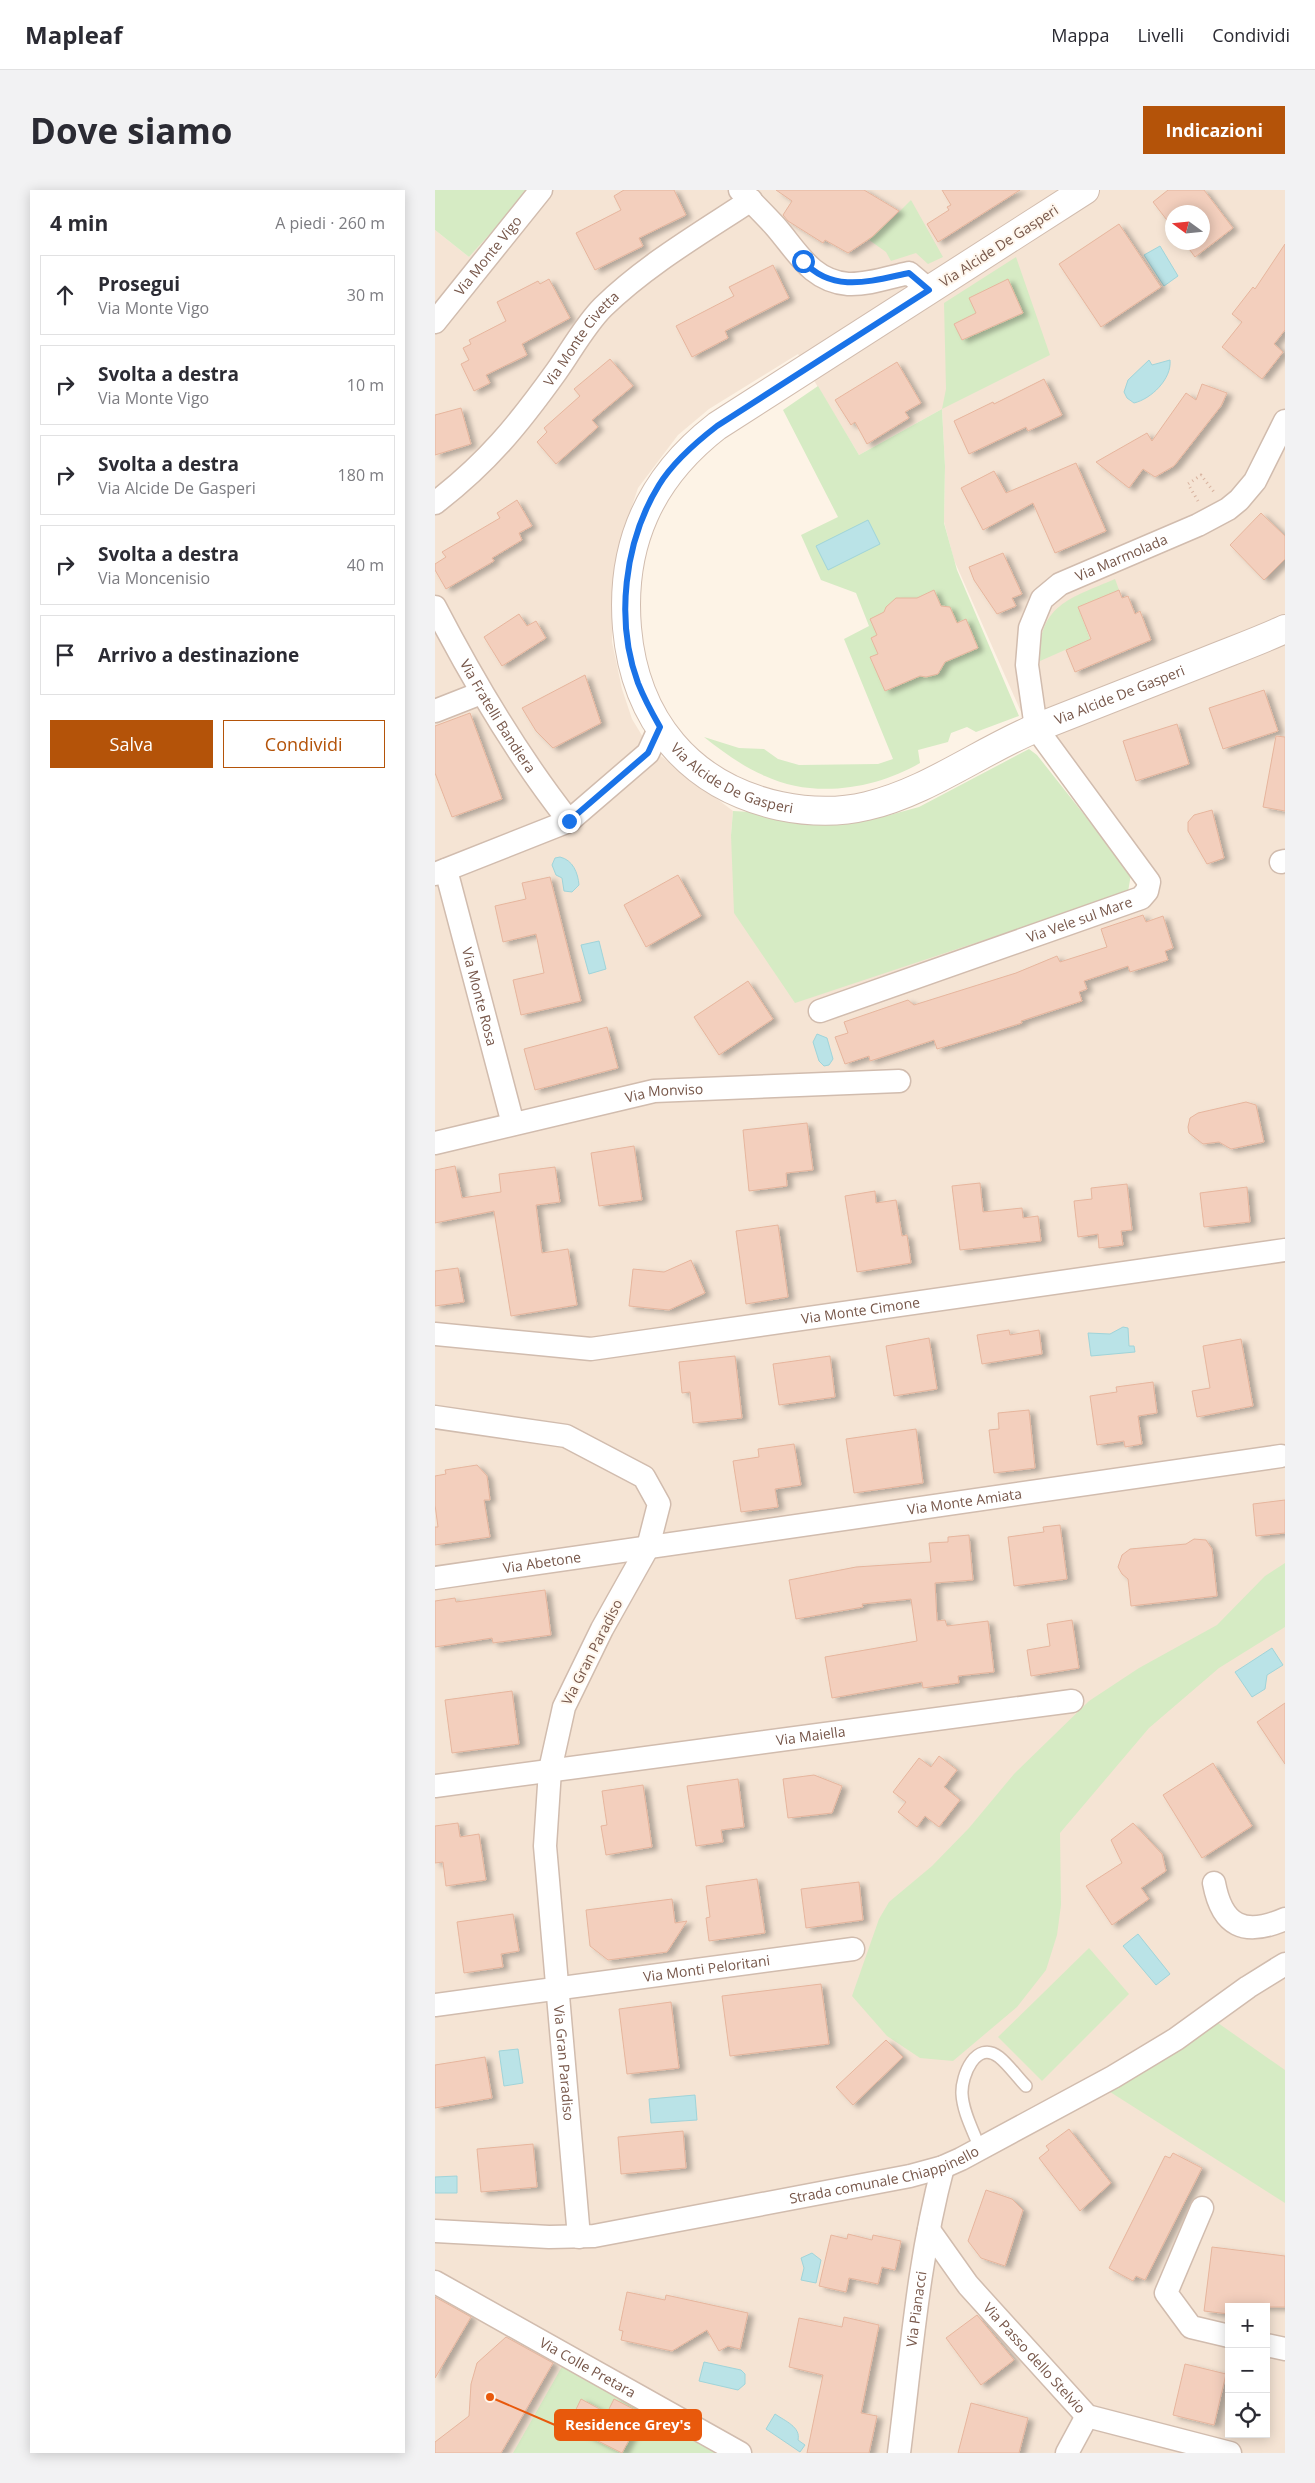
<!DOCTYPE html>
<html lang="it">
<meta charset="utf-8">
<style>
body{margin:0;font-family:"Open Sans",sans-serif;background:#f2f2f3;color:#2b2b33}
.controls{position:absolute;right:15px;bottom:15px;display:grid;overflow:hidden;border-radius:0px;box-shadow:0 2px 12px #0003}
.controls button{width:45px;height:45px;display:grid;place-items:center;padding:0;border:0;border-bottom:1px solid #e1e1e2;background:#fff;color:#2b2b33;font:25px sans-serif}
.compass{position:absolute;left:730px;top:15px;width:45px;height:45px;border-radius:50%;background:#fff;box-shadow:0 2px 12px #0003;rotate:285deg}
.stop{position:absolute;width:15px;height:15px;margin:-11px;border:4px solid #1a73e8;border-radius:50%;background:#fff}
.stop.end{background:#1a73e8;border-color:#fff;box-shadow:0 1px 5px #0008}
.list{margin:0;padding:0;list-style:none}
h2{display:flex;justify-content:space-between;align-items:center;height:65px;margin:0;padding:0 20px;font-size:21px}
h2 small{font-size:16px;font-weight:400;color:#7c7c81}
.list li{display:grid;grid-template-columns:32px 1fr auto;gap:15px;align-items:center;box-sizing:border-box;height:80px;margin:0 10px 10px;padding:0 10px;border:1px solid #e1e1e2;border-radius:0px}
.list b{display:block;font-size:19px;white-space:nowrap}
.list p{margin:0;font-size:16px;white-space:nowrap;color:#7c7c81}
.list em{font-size:16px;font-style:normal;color:#7c7c81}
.actions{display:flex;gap:10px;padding:15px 20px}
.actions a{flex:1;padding:11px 0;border:1px solid #b45309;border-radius:0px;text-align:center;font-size:18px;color:#b45309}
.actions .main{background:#b45309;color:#fff}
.icon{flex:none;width:28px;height:28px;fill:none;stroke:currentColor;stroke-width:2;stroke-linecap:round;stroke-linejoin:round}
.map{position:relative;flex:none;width:850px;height:2263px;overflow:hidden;border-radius:0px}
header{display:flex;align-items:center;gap:30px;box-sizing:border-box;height:70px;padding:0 25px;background:#fff;border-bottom:1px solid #e1e1e2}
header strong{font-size:24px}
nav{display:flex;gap:28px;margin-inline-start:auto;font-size:18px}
.intro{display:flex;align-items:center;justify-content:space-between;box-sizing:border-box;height:120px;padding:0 30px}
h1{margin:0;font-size:35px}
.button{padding:12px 22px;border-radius:0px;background:#b45309;color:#fff;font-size:18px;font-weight:700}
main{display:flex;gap:30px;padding:0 30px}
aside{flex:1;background:#fff;border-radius:0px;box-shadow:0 2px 12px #0003}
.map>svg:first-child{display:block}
.residential{fill:#f5e4d4;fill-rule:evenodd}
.green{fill:#d6ebc4}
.water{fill:#bae3e7;stroke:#a0d4d9}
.building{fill:#f3cfbd;stroke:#e6b59d;filter:url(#shadow)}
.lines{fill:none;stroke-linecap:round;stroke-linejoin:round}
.service-casing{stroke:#d1bcae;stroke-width:14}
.minor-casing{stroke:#d1bcae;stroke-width:25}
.tertiary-casing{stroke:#d1bcae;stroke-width:30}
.path{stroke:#d8b3a0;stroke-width:3;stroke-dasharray:1 4;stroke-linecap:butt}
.service{stroke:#fff;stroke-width:11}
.minor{stroke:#fff;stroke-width:22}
.tertiary{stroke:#fff;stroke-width:28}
.route{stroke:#1a73e8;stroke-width:6}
.labels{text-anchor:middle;stroke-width:4;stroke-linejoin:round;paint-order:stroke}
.street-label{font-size:14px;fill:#77574a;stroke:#fff7ed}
.leader{fill:none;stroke:#e8590c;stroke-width:2}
.callout-dot{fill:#e8590c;stroke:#fff7ed;stroke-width:2}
.callout{fill:#e8590c;stroke:#e8590c;stroke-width:2}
.callout-label{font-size:15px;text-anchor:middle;font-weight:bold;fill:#fff}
</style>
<header>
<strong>Mapleaf</strong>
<nav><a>Mappa</a><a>Livelli</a><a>Condividi</a></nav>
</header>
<div class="intro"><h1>Dove siamo</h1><a class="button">Indicazioni</a></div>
<main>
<aside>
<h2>4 min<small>A piedi · 260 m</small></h2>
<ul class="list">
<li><svg class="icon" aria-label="ahead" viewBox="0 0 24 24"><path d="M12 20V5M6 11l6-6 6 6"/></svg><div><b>Prosegui</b><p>Via Monte Vigo</p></div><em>30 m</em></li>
<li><svg class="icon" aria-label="right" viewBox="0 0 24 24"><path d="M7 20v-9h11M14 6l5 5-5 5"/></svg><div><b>Svolta a destra</b><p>Via Monte Vigo</p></div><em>10 m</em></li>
<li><svg class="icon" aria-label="right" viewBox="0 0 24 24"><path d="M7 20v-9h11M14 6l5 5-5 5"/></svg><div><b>Svolta a destra</b><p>Via Alcide De Gasperi</p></div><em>180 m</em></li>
<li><svg class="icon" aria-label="right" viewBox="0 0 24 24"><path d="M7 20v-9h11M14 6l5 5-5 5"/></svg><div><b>Svolta a destra</b><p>Via Moncenisio</p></div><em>40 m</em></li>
<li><svg class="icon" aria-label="arrive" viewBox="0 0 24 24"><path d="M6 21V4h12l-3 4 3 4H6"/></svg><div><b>Arrivo a destinazione</b></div></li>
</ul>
<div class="actions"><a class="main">Salva</a><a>Condividi</a></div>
</aside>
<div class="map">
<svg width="850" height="2263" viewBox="0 0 850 2263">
<defs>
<filter id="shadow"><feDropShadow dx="5.5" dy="3" stdDeviation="2.5" flood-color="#0004"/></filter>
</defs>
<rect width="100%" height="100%" fill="#fdf3e6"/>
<path class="residential" d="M95,0H850V2263H0V40L34,67ZM738,22H768V52H738ZM363,164L424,265L507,219L510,276L509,332L519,370L587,524L605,516L613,546L724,691L360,812L296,645L298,621L214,557L197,529L187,499L177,452L178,408L185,352L203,298L243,245L274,219ZM794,2117H831V2244H794Z"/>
<g class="green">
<path d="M0,0H95L34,67L0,40Z"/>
<path d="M476,10L508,67L493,74L481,63L456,71L451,62L430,47L458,28Z"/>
<path d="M581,67L615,165L507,219L510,276L509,333L522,380L584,526L541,542L532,537L516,543L513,552L483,560L485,573C440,599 379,609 330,586C307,576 288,562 269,547L304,558L329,559L343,569L364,575L443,574L458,569L409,449L434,436L421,403L386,390L366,345L403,327L348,220L383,196L424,265L507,219L511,199L509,113Z"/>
<path d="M680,389L684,400L643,417L655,449L605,471C602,415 636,408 680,389Z"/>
<path d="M594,559L602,565L696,684L693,702L360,813L299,723L296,645L298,621L419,628L451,626L484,617Z"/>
<path d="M850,1373V1437L784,1478L714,1538L625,1643L626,1715L622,1745L611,1780L582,1817L518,1871L485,1868L452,1846L417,1806L444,1729L454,1712L497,1676L534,1638L579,1584L654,1511L704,1478L782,1435L830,1386Z"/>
<path d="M654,1758L694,1804L607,1891L563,1847Z"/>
<path d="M783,1833L850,1880V2013L672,1900Z"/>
<path d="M129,2173L283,2263H78Z"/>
</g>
<g class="water">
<path d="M725,56L743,86L729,96L709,65Z"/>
<path d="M714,170L717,175L735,170C737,189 716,209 699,213L692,208L689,202L693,190Z"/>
<path d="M433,330L445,354L393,380L381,356Z"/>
<path d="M125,667C138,670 143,683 144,695L137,702L129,701L127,688L121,685L117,675L120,668Z"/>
<path d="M164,751L171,779L154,784L146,755Z"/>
<path d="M382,844L392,848L398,869L394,875L389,876L384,871L378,852Z"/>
<path d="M688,1137L693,1138L694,1156H699L700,1162L656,1166L653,1143L675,1144Z"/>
<path d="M837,1458L848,1475L832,1485L830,1499L817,1507L800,1482Z"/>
<path d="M703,1744L735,1784L721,1795L688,1756Z"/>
<path d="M83,1859L88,1893L69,1896L64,1861Z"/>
<path d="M260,1905L262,1930L216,1933L214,1909Z"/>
<path d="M22,1986V2003H0V1987Z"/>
<path d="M377,2063L386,2070L381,2093L366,2090L369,2078L366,2068Z"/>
<path d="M269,2172L306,2180L310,2184V2194L303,2200L264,2191Z"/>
<path d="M340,2224C350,2231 366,2237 363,2250L370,2255L365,2262L331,2239Z"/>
</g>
<g class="building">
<path d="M189,0H239L251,25L204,48L208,56L160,80L141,43L186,20L179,6Z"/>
<path d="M341,0H429L464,21L437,47L413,63L390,50L388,53L353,31L348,25L357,11Z"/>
<path d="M507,0H585L503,52L492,34L514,20L512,17L516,15Z"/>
<path d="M733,0H769L798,38L760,67L749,52H768V22H738V38L718,12Z"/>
<path d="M684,34L726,97L666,137L624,74Z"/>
<path d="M850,54V140L839,154L848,162L827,189L787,157L807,132L797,124L818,97L820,99Z"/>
<path d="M338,75L354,108L290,141L293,148L257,167L241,136L299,106L294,97Z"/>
<path d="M114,89L135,128L87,154L92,165L51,185L55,193L39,201L26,174L34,170L28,158L36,154L34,150L71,131L62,112L103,91L105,94Z"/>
<path d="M573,89L588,123L527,150L519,134L541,123L534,108Z"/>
<path d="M175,169L198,196L157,230L163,237L121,274L102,252L112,242L109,238L145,206L139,199Z"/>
<path d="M462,172L486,213L470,222L474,228L432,254L420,232L416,235L400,210Z"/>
<path d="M609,189L627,225L593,241L591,237L534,264L519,231L558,212L559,214Z"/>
<path d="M767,194L792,203L786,216L739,276L720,287L708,279L694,298L661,272L712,243L717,251L751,203L761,210Z"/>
<path d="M26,218L36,254L0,265V225Z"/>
<path d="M641,273L671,341L620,363L598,313L548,340L526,298L559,281L571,303Z"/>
<path d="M82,310L97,336L84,343L87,350L57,368L59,371L11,399L0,380V374L11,367L7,362L65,328L62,323Z"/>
<path d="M826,323L850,346V369L829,390L795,355Z"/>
<path d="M568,363L587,404L577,408L581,416L562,424L539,390L534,377Z"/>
<path d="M499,400L506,416L515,417L522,433L531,429L543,458L510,472L503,484L491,487L485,486L450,501L435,467L443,464L436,448L442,445L435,429L449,422L451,417L461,408H482Z"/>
<path d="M684,400L687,408L693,406L700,424L705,421L716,450L640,482L631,460L656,449L643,417Z"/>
<path d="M84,424L92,436L101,431L111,448L67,476L49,447Z"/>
<path d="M150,485L166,533L118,558L101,541L87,518Z"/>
<path d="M829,500L843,541L788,559L774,518Z"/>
<path d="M35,523L67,609L17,627L0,583V536Z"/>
<path d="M742,534L754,574L701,591L688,551Z"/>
<path d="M841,546L850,547V621L828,617Z"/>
<path d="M777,620L789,668L772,674L753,641V632L759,625Z"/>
<path d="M243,685L266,726L211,757L189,715Z"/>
<path d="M115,687L146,811L86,825L78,790L109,783L101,744L68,752L60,716L91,709L87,693Z"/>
<path d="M708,725L711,732L728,726L738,758L730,761L733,770L695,782L693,776L649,791L652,799L644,802L647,811L586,831L587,833L502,859L499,850L435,871L434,866L410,874L400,847L413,843L409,832L473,810L479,815L581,783L622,766L625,772L672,757L666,739Z"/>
<path d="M313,791L338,829L284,865L259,827Z"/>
<path d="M172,837L183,878L100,900L89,859Z"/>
<path d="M811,912L821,915L829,952L796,959L784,952L768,954L754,943L753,937L755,928L763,923Z"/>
<path d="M372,933L378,980L351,983L352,996L314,1001L308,940Z"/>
<path d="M199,956L207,1010L164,1016L156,963Z"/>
<path d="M20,976L27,1008L66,1002L64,984L120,977L125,1012L101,1015L107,1063L133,1059L142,1115L76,1126L59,1021L0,1033V980Z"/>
<path d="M545,993L548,1022L587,1018L588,1028L603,1026L606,1051L525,1060L517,996Z"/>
<path d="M692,994L697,1040L686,1041L688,1055L664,1058L663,1044L643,1047L639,1011L657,1009L656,998Z"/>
<path d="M812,997L815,1032L769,1037L765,1003Z"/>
<path d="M440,1001L441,1013L461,1010L467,1046L472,1045L476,1073L422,1082L410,1006Z"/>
<path d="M343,1035L353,1107L311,1114L301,1041Z"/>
<path d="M256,1070L270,1103L234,1120L194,1116L198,1079L229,1082Z"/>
<path d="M23,1078L29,1112L0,1116V1081Z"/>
<path d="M574,1140L575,1145L604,1140L607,1164L547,1174L542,1145Z"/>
<path d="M494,1148L502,1199L459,1206L451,1156Z"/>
<path d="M806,1149L818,1216L762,1227L757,1201L775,1198L768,1156Z"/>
<path d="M300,1166L307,1228L258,1233L255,1202L247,1203L244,1172Z"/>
<path d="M395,1166L400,1207L344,1215L338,1174Z"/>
<path d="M718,1192L722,1223L703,1226L707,1254L690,1257L689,1251L662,1255L655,1206L682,1202L681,1197Z"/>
<path d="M594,1220L600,1278L559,1283L554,1240L564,1239L563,1223Z"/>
<path d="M481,1239L488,1293L419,1303L411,1249Z"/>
<path d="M359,1254L366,1295L340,1299L343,1317L306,1322L298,1271L324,1267L323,1259Z"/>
<path d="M42,1275L52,1286L55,1310H49L55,1347L0,1355V1337H3L0,1315V1286L11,1284L10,1280Z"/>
<path d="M850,1310V1343L821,1346L818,1314Z"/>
<path d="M625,1335L632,1389L579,1396L573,1347L609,1342L608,1337Z"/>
<path d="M534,1345L538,1390L500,1393L502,1431L510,1430L512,1436L553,1431L559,1482L523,1486L524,1493L488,1498L487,1492L397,1508L390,1467L482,1451L476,1409L427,1414L428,1417L361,1429L354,1390L421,1377L496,1372L494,1353L513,1352V1347Z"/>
<path d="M759,1349L771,1350L777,1359L782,1406L696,1416L693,1389L687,1384L683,1377L687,1365L695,1359L751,1354Z"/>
<path d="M110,1400L116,1445L58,1453L57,1448L0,1457V1411L20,1408L21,1412Z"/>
<path d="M637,1430L644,1478L596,1486L592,1460L615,1456L612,1434Z"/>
<path d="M77,1501L84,1554L17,1563L10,1510Z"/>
<path d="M850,1513V1574L822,1532Z"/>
<path d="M504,1566L522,1580L509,1597L525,1610L504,1637L490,1626L482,1637L463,1622L471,1612L458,1602L484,1568L496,1577Z"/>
<path d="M778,1573L817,1636L767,1668L728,1605Z"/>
<path d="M379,1585L407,1596L397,1623L353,1628L348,1589Z"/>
<path d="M303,1589L309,1637L286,1640L288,1652L261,1656L252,1596Z"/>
<path d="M208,1595L217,1657L171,1665L166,1636L172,1635L167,1601Z"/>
<path d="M23,1633L25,1647L44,1644L51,1690L11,1696L8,1672L0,1673V1636Z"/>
<path d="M698,1633L727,1664L731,1681L706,1698L714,1709L677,1735L651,1696L687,1673L676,1650Z"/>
<path d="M322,1689L330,1743L274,1751L271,1728L275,1727L271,1696Z"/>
<path d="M424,1692L428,1730L371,1738L366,1699Z"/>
<path d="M237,1709L240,1733L252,1731L232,1762L173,1770L155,1756L151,1720Z"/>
<path d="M78,1724L84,1761L66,1764L68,1777L29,1783L22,1732Z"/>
<path d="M386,1794L394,1854L295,1866L287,1806Z"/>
<path d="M236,1812L244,1878L192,1884L184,1819Z"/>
<path d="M451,1850L468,1867L418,1915L401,1897Z"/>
<path d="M50,1867L57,1908L0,1918V1875Z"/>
<path d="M634,1939L676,1993L645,2021L604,1968L614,1960L611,1956Z"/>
<path d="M248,1941L251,1978L186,1984L183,1947Z"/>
<path d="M98,1954L102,1997L46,2002L42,1959Z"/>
<path d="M738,1963L767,1978L710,2090L701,2086L698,2091L674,2078L730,1966L735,1968Z"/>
<path d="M551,2000L577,2009L588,2020L570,2076L546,2068L533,2051Z"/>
<path d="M413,2044L437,2050L438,2045L466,2051L460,2080L447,2077L443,2094L414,2088L411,2102L384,2096L396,2045L412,2049Z"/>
<path d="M777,2057L850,2066V2117H794V2124L769,2121Z"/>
<path d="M192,2102L230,2110L231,2105L313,2123L305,2159L293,2156L284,2161L272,2140L237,2161L186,2150L188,2141L184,2140Z"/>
<path d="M0,2107L36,2127L0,2188Z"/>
<path d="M542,2125L579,2170L546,2195L511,2148Z"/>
<path d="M409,2127L444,2135L426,2223L442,2226L434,2263H372L388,2185L354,2177L364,2128L407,2137Z"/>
<path d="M71,2147L118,2173L66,2263H0V2252L34,2226L36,2194L42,2173Z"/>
<path d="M750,2174L791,2184L779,2235L738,2225Z"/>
<path d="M146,2209L172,2223L179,2209L208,2224L187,2263L133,2236Z"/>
<path d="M536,2213L593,2228L584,2263H523Z"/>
</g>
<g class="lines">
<g class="service-casing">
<path id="service" d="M545,1959C539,1942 528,1923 527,1904C526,1886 541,1849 564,1867C574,1875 582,1887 591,1896"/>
</g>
<g class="minor-casing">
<g id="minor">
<path d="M305,0C317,12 329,24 340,36C362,61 376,91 413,94C433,95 455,87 474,83L494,100"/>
<path id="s1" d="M0,132L106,0"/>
<path id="s2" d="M0,313C52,273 83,235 121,182C136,161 150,135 168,117C211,75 266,43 316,10"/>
<path id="s3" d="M0,417C39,492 81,564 134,631"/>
<path d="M0,521L46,503"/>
<path d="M846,672L850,671"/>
<path id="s4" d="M11,680L78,934"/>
<path d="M0,684L134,631L213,563L225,537"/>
<path id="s5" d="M385,821L706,708L712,701L714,692L601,538L592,475L595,438L607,409L625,394L763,335L793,319L804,310L820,291L850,231"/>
<path id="s6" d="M0,953L219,901L464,891"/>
<path id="s7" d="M0,1144L156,1159L850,1060"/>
<path id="s8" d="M0,1227L131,1246L209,1287L224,1314L213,1357L167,1439L129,1517L115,1580L110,1656L144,2047"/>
<path id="s9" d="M0,1388L846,1266"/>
<path id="s10" d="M0,1596L637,1511"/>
<path d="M779,1693C787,1736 809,1747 850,1729"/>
<path id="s11" d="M0,1815L418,1759"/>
<path d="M767,2018L731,2103L756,2137L794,2146"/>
<path id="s12" d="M494,2040L533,2095L652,2226L795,2263"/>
<path id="s13" d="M0,2041L114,2047L159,2046L475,1986L508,1977L526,1969L678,1887L741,1849L813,1797L850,1774"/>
<path id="s14" d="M0,2092L305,2263"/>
<path d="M831,2155L850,2159"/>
<path id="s15" d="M464,2263C476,2168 483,2070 508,1977"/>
<path d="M632,2263L652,2226"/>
</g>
</g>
<g class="tertiary-casing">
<g id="tertiary">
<path id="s16" d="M650,0L282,236C215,288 185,354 192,438C200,530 254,596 345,616C374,622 403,623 432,616C492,602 544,562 601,538C656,516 713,494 769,472C796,461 824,451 850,439"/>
</g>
</g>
<path class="path" d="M763,311L753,294L766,285L779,302"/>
<use href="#service" class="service"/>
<use href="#minor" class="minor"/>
<use href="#tertiary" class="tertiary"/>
</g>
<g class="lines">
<path class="route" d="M134,631L213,563L225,537C217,523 209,508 203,493C180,431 189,352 224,295C238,272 260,253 282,236L494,100L474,83C436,91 398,104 368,71"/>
</g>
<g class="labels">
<g class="street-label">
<text transform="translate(564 56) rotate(-33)" y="5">Via Alcide De Gasperi</text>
<text dy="5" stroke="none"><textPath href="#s1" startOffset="85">Via Monte Vigo</textPath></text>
<text dy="5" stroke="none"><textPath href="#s2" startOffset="221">Via Monte Civetta</textPath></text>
<text dy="5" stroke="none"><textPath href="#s5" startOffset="772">Via Marmolada</textPath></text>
<text dy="5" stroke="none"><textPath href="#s16" startOffset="1286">Via Alcide De Gasperi</textPath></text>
<text dy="5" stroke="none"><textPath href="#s3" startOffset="126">Via Fratelli Bandiera</textPath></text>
<text dy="5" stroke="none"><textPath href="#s16" startOffset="866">Via Alcide De Gasperi</textPath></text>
<text dy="5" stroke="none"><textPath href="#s5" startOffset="275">Via Vele sul Mare</textPath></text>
<text dy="5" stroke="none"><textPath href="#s4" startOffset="131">Via Monte Rosa</textPath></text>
<text dy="5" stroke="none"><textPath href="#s6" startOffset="235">Via Monviso</textPath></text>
<text dy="5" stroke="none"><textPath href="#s7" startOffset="429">Via Monte Cimone</textPath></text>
<text dy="5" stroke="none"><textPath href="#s9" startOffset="535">Via Monte Amiata</textPath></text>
<text dy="5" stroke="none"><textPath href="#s9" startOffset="108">Via Abetone</textPath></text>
<text transform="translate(157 1462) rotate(-63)" y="5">Via Gran Paradiso</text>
<text dy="5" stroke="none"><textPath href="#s10" startOffset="379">Via Maiella</textPath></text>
<text dy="5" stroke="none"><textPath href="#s11" startOffset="274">Via Monti Peloritani</textPath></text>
<text dy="5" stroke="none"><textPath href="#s8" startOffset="835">Via Gran Paradiso</textPath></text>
<text dy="5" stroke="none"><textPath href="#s13" startOffset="456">Strada comunale Chiappinello</textPath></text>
<text dy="5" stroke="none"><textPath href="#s15" startOffset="145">Via Pianacci</textPath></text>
<text dy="5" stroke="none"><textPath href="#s12" startOffset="166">Via Passo dello Stelvio</textPath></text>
<text dy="5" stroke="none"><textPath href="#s14" startOffset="175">Via Colle Pretara</textPath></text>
</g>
</g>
<path class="leader" d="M55 2207L120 2235"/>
<circle class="callout-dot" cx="55" cy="2207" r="5"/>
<rect class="callout" x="120" y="2220" width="146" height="30" rx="5"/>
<g class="callout-label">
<text x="193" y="2240">Residence Grey's</text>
</g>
</svg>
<div class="controls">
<button>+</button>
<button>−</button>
<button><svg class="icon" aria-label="locate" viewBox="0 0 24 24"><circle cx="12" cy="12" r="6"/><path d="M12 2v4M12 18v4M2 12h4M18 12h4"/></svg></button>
</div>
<svg class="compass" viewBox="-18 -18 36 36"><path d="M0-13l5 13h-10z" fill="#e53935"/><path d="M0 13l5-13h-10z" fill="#7c7c81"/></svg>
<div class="stop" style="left:368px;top:71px"></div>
<div class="stop end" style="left:134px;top:631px"></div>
</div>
</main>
